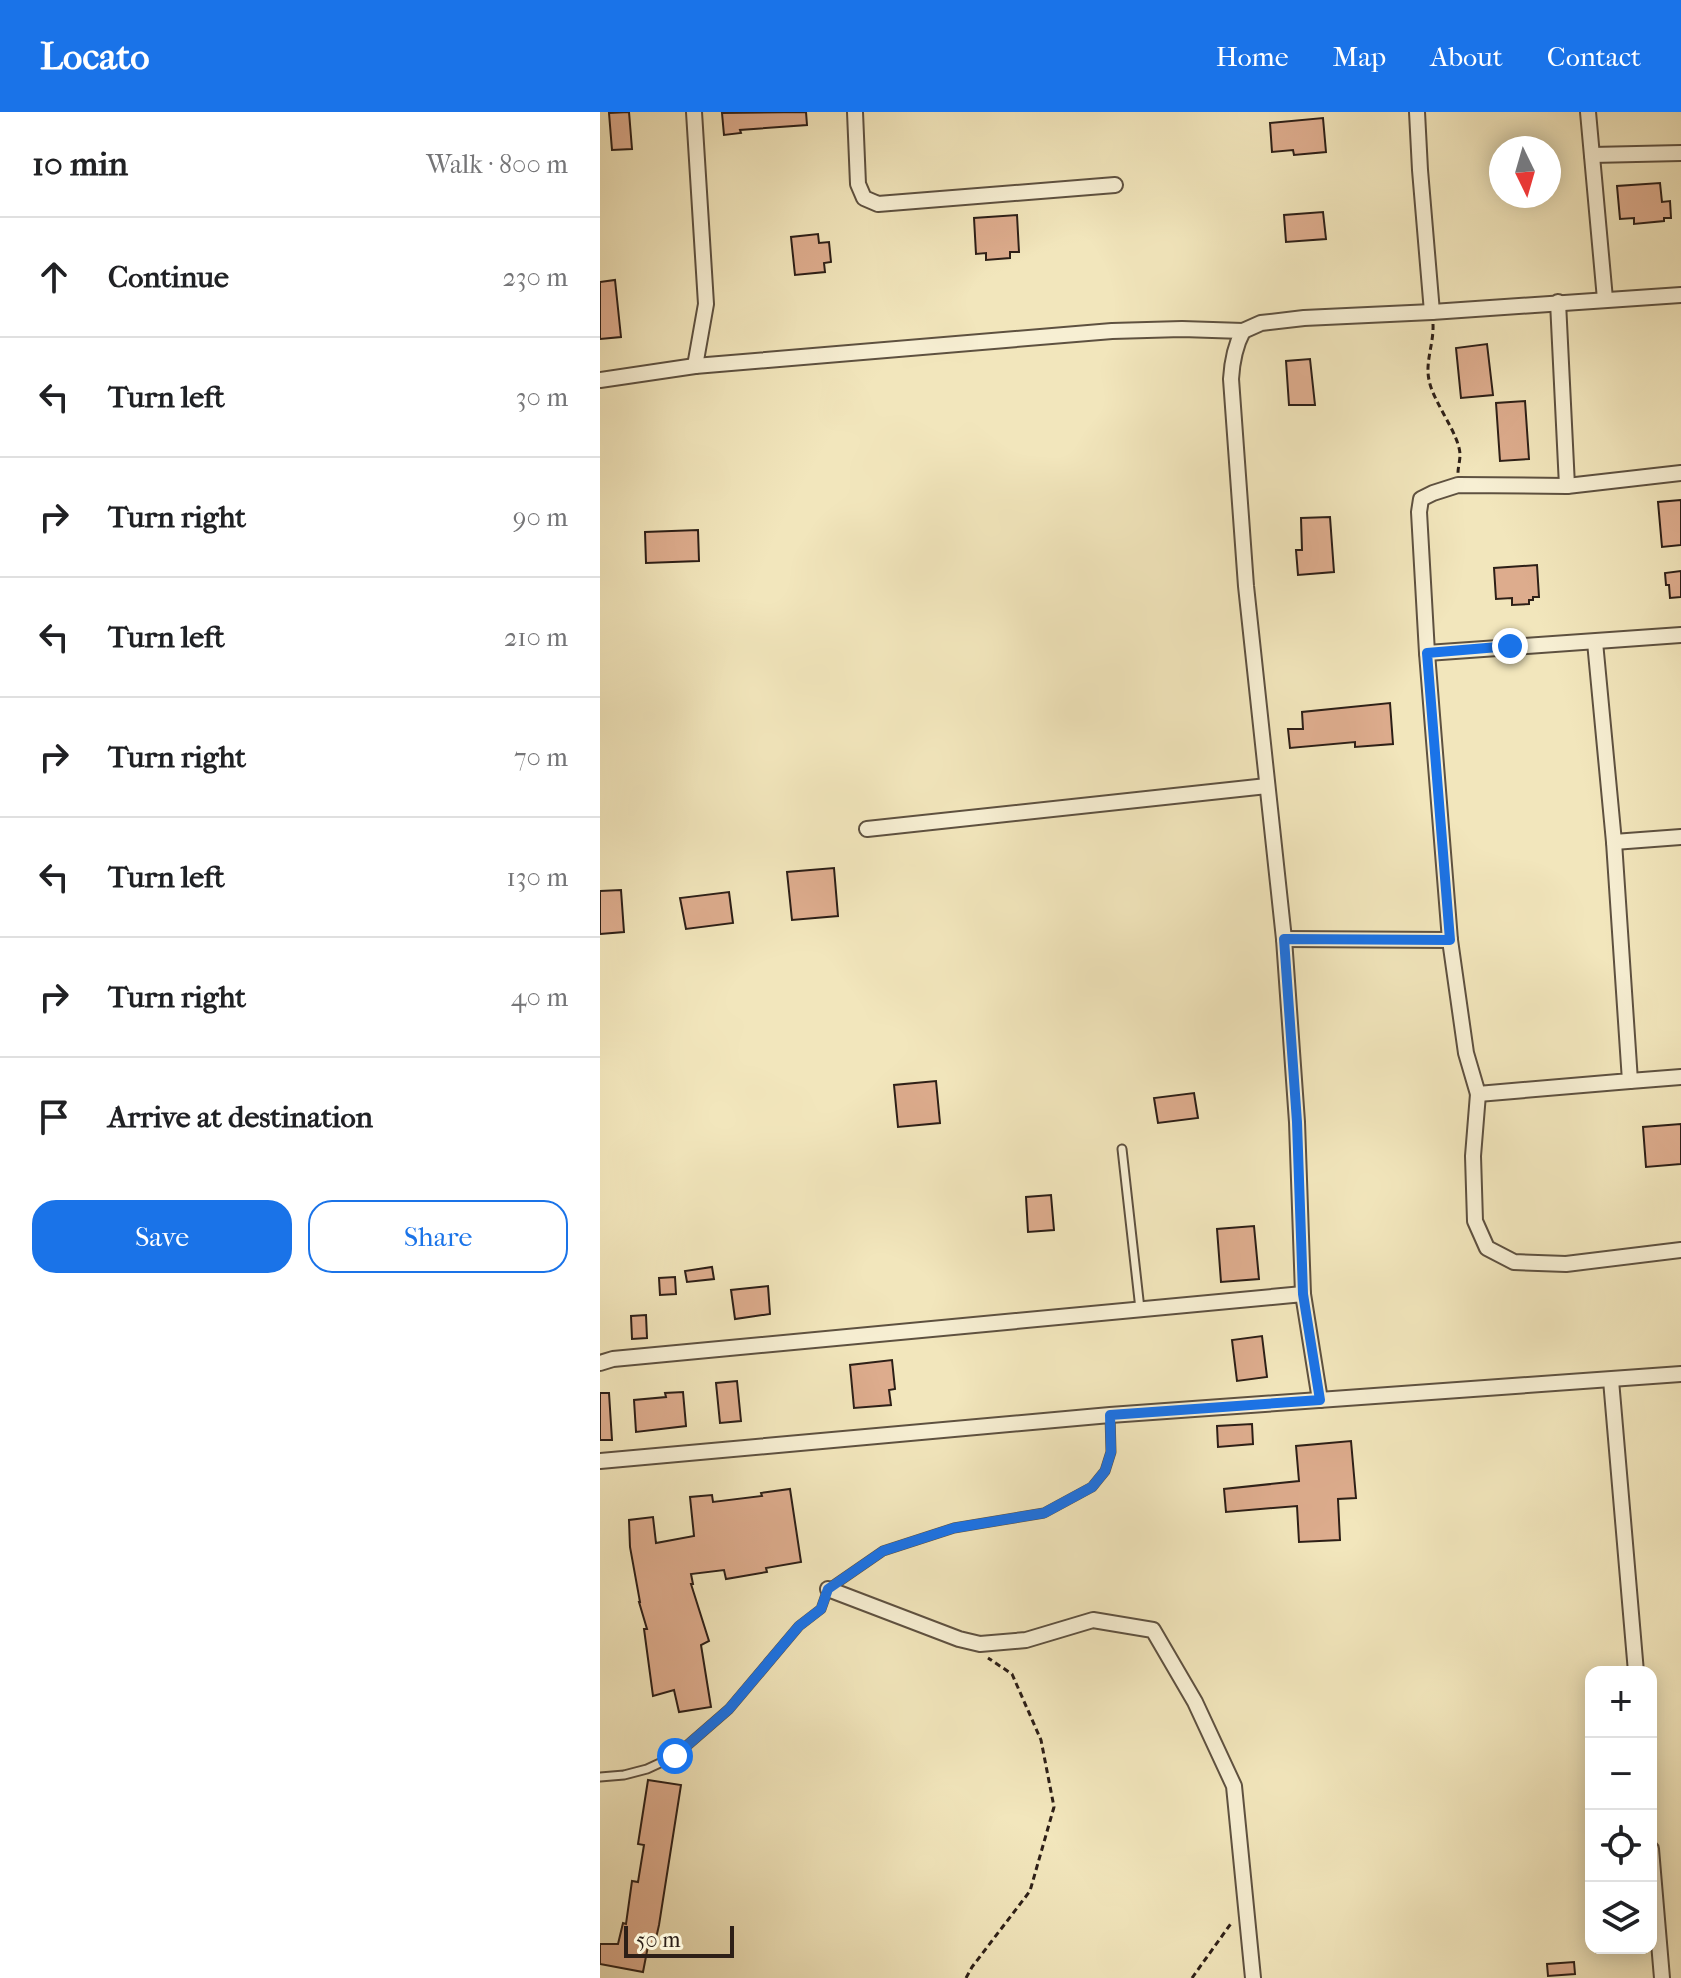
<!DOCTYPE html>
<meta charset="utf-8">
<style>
body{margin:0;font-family:"IM FELL French Canon",serif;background:#f6f6f6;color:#202124}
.controls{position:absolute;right:24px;bottom:24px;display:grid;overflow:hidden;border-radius:16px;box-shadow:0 4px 20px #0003}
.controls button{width:72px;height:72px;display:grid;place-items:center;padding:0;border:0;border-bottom:2px solid #e0e0e0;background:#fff;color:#202124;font:40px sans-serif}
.compass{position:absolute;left:889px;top:24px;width:72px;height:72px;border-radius:50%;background:#fff;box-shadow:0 4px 20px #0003;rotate:175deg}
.scale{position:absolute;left:24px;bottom:20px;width:110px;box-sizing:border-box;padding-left:8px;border:4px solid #2d1f17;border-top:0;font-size:22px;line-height:28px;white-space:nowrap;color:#2d1f17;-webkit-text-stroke:6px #f7efd3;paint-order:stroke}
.stop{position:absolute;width:24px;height:24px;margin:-18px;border:6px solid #1a73e8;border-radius:50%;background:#fff}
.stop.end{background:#1a73e8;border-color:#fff;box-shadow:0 2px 8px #0008}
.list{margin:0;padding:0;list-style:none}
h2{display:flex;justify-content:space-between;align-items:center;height:104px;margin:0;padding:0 32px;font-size:34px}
h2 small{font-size:26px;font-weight:400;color:#757577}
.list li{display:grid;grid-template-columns:52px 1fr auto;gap:24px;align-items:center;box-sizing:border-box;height:120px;padding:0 32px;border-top:2px solid #e0e0e0}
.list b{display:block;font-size:30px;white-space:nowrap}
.list em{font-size:26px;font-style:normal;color:#757577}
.actions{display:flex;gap:16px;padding:24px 32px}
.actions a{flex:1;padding:18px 0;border:2px solid #1a73e8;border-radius:24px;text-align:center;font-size:28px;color:#1a73e8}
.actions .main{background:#1a73e8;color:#fff}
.icon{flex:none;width:44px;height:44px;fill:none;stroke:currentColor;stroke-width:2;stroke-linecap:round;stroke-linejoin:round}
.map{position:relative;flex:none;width:1081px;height:1866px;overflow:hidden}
header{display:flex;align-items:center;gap:48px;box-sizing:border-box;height:112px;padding:0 40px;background:#1a73e8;color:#fff}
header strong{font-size:38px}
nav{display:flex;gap:44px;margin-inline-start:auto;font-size:28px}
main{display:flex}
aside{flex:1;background:#fff}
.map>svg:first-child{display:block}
.building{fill:#ddac8d;stroke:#2d1f17;stroke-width:2}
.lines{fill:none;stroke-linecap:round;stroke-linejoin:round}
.service-casing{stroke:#5e5140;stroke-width:11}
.minor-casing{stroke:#5e5140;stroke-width:18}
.path{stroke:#2d1f17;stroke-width:3;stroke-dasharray:6 4;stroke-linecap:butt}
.service{stroke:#f7efd3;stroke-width:7}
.minor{stroke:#f7efd3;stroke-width:14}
.route{stroke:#1a73e8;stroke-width:10}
</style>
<header>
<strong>Locato</strong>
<nav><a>Home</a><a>Map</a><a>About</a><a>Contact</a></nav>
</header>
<main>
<aside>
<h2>10 min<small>Walk · 800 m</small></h2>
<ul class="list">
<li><svg class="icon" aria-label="ahead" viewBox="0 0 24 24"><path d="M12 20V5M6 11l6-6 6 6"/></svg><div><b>Continue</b></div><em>230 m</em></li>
<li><svg class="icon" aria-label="left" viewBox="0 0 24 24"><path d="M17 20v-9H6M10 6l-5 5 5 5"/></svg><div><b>Turn left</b></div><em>30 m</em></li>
<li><svg class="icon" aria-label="right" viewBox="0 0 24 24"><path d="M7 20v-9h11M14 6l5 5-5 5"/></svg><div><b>Turn right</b></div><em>90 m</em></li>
<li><svg class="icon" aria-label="left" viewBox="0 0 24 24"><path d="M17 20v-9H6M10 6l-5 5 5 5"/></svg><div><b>Turn left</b></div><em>210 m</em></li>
<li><svg class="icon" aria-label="right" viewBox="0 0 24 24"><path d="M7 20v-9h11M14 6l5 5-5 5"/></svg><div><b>Turn right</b></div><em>70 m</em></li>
<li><svg class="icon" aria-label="left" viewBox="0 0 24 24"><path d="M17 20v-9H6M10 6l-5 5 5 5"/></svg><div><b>Turn left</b></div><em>130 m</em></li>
<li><svg class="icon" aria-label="right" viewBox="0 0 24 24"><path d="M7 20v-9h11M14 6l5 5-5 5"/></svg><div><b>Turn right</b></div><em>40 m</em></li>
<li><svg class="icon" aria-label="arrive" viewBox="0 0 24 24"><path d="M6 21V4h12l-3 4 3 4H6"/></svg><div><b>Arrive at destination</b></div></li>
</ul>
<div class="actions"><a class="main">Save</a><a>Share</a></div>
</aside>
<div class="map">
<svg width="1081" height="1866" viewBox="0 0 1081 1866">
<rect width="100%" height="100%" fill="#f2e6bc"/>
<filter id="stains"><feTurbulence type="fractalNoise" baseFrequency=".0025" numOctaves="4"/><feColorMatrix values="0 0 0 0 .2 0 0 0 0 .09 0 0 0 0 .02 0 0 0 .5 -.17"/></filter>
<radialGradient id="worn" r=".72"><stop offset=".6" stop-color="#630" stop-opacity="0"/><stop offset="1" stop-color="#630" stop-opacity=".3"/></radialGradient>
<g class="building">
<path d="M29,0L32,37L12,38L9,1Z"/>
<path d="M206,0L207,13L140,18L141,21L124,23L122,1Z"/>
<path d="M723,6L726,40L694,43L693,38L672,40L670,11Z"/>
<path d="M1060,71L1062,90L1070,89L1071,106H1064V109L1034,112V106L1020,107L1017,74Z"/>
<path d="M723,100L726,127L686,130L684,103Z"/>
<path d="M417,103L419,140H410V146L386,148V141L376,142L374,106Z"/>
<path d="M218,122L219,131L229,130L231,150L224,151L225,160L195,163L191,125Z"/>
<path d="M15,168L21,225L0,227V170Z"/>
<path d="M887,232L893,283L861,286L856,236Z"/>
<path d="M710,247L715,293H689L686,249Z"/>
<path d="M925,289L929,347L900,349L896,291Z"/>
<path d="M1081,388V433L1062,435L1058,390Z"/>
<path d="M730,405L734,460L698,463L696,438H702L701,406Z"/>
<path d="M98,418L99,449L46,451L45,420Z"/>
<path d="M937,453L939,485H933V488H929V492L912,493V486L896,487L894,456Z"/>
<path d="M1081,459V485L1070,486L1069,473H1066L1065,461Z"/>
<path d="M790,591L793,632L755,635V630L690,636L688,617H703L702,600Z"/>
<path d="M234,756L238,804L192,808L187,760Z"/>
<path d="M21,778L24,820L0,822V779Z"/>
<path d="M129,780L133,811L86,817L80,786Z"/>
<path d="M336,969L340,1011L298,1015L294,973Z"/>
<path d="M594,981L598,1006L558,1011L554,986Z"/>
<path d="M1081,1012V1052L1046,1055L1043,1015Z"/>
<path d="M451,1083L454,1118L428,1120L426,1085Z"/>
<path d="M654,1114L659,1167L621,1170L617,1117Z"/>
<path d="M112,1155L114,1167L87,1170L85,1159Z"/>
<path d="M75,1165L76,1182L60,1183L59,1166Z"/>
<path d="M168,1174L170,1202L135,1207L131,1178Z"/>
<path d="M46,1203L47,1226L32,1227L31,1204Z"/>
<path d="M662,1224L667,1265L637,1269L632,1228Z"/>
<path d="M292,1248L295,1277L289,1278L291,1293L254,1296L250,1253Z"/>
<path d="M137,1269L141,1309L120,1311L116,1271Z"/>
<path d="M83,1280L86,1314L36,1320L34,1288L66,1285L65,1281Z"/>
<path d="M0,1281H9L12,1328H0Z"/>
<path d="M652,1312L653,1332L618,1335L617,1314Z"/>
<path d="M751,1329L756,1386L738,1387L740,1428L699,1430L697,1394L626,1400L624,1377L699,1369L696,1334Z"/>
<path d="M190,1377L201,1450L166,1456L167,1460L126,1467L124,1458L91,1462L93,1472H91L109,1529L101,1533L111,1595L79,1600L74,1578L53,1584L44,1517H47L39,1490H40L30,1435L29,1408L53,1405L56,1431L94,1424L90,1385L112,1383L113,1390L162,1384L161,1381Z"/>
<path d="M48,1668L81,1673L59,1813L54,1835L48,1834L43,1860L0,1852V1832H18L23,1811L26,1812L32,1769L38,1770L44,1733L38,1732Z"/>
<path d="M974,1850L975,1862L948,1864L947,1852Z"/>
</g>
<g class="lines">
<g class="service-casing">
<g id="service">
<path d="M522,1037L540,1197"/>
<path d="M0,1665L24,1663L47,1657L75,1644L129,1597L199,1514L221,1497L228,1477L283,1439L354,1416L444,1401L492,1375L505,1359L511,1340L510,1303"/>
</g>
</g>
<g class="minor-casing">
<g id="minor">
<path d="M94,0L106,192L95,254"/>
<path d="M255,0L258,72L264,86L278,92L515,73"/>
<path d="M817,0L820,58L832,200"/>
<path d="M988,0L1005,187"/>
<path d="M992,43L1081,41"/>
<path d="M958,190L967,374"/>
<path d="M643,219C635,234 632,250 631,267L646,474L684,827L697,1010L703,1182"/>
<path d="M0,268L95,254L512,219L582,217L643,219L661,211L704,206L832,200L1081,183"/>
<path d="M995,530L1014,730L1030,969L878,982L866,941L850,828L827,541L819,400L821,387L833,381L858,373L967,374L1081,361"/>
<path d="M827,541L1081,523"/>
<path d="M267,717L667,674"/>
<path d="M1014,730L1081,725"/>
<path d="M684,827L850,828"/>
<path d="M1030,969L1081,965"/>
<path d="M878,982L873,1044L875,1109L887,1136L914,1150L966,1152L1081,1138"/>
<path d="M0,1251L13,1247L703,1182L720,1288"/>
<path d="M1011,1268L1036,1560"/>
<path d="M0,1349L510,1303L1081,1262"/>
<path d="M228,1477L359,1527L380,1532L426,1528L493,1508L553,1518L595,1590L634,1674L653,1866"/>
<path d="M1051,1737L1062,1866"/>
</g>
</g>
<g class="path">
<path d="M833,212C834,231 825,250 829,268C833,290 860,323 860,343C860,349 858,355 858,361"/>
<path d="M366,1866L372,1855L430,1779L454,1695L441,1628L412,1562L388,1546"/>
<path d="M592,1866L632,1810"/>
</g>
<use href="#service" class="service"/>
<use href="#minor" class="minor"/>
</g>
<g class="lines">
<path class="route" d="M75,1644L129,1597L199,1514L221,1497L228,1477L283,1439L354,1416L444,1401L492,1375L505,1359L511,1340L510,1303L720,1288L703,1182L697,1010L684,827L850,828L827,541L910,534"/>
</g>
<rect width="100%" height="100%" filter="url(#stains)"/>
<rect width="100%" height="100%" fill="url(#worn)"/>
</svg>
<div class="controls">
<button>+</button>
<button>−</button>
<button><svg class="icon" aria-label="locate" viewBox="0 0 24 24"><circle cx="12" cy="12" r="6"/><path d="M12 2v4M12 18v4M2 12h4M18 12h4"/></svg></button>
<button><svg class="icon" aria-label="layers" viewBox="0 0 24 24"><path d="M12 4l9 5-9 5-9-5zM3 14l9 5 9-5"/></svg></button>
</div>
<svg class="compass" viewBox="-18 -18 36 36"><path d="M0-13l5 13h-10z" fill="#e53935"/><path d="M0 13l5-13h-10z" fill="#757577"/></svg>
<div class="scale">50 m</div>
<div class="stop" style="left:75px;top:1644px"></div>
<div class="stop end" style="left:910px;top:534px"></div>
</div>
</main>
